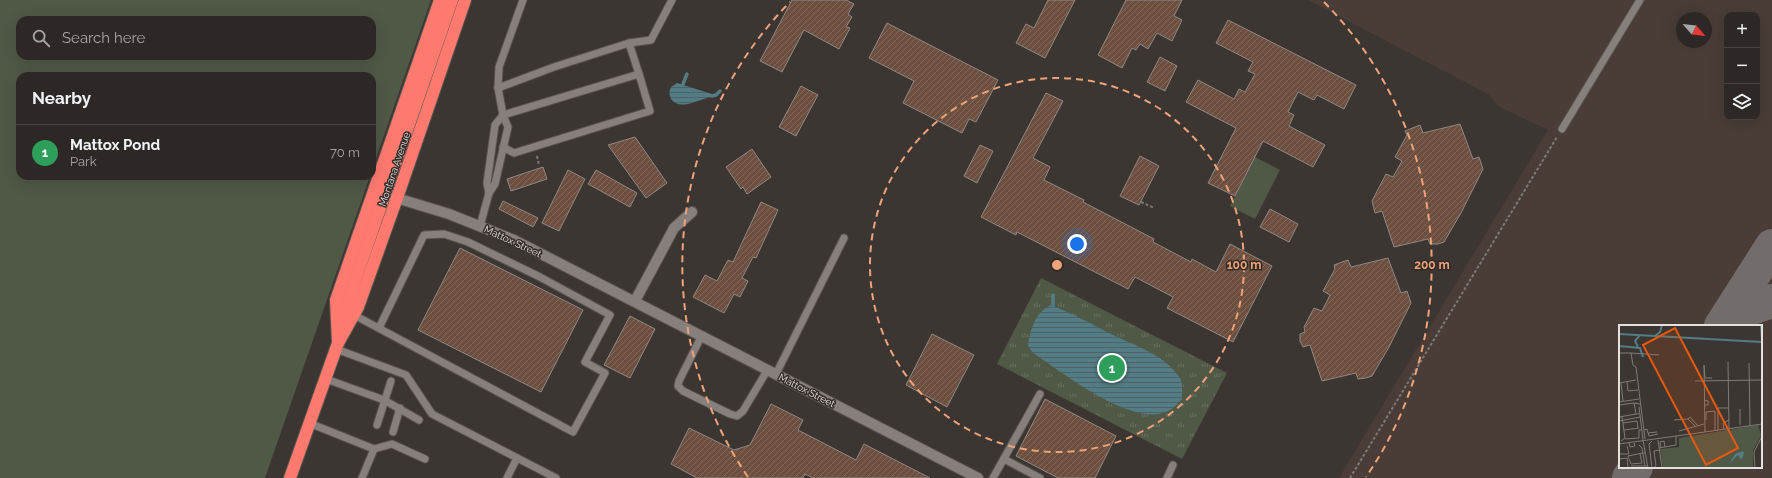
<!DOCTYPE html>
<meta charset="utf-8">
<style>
body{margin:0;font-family:Raleway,sans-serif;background:#35302e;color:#f1f3f6}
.controls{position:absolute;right:12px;top:12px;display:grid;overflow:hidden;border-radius:8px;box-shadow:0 4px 16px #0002}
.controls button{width:36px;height:36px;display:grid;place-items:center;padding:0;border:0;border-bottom:1px solid #484443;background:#2d2826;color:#f1f3f6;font:20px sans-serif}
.compass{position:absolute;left:1676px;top:12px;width:36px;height:36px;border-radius:50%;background:#2d2826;box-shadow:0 4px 16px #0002;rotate:118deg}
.you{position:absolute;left:1077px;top:244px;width:14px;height:14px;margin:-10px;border:3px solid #fff;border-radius:50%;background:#1a73e8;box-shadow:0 0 0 6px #1a73e833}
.badge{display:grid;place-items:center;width:26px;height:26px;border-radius:50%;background:#f0a279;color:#fff;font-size:13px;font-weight:700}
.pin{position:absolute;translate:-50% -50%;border:2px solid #fff;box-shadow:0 1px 4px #0006}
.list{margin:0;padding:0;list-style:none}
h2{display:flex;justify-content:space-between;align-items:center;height:52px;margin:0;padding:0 16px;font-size:17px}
h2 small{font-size:13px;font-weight:400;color:#a7a6a7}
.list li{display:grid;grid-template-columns:26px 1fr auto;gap:12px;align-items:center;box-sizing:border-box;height:56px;padding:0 16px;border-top:1px solid #484443}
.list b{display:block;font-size:15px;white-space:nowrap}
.list p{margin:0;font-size:13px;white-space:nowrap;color:#a7a6a7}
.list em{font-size:13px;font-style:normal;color:#a7a6a7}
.icon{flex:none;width:22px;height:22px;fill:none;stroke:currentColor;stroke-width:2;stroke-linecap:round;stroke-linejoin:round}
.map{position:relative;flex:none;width:1772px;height:478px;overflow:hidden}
.search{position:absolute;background:#2d2826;box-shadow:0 4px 16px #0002;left:16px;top:16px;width:360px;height:44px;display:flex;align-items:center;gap:10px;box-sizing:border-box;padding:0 14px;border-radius:12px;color:#a7a6a7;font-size:15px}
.panel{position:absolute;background:#2d2826;box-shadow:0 4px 16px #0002;left:16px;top:72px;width:360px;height:108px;border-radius:12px}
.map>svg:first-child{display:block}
.built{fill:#4a3d37;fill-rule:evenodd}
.green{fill:#505846;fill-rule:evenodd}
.park{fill:url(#park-tufts)}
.water{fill:url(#water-rules)}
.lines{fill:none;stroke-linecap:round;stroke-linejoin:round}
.stream{stroke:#537c84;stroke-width:3.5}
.taxiway{stroke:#726d6a;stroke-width:34}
.building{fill:url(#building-hatch);stroke:#8f8784}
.lane-casing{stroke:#595451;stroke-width:9}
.street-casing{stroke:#595451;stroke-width:12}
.highway-casing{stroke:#595451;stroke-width:14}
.path{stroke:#7e7875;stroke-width:2;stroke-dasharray:3 2;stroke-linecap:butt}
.lane{stroke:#877f7b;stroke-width:7}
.street{stroke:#877f7b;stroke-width:10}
.highway{stroke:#fe7a6f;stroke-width:12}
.ring{fill:none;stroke:#f0a279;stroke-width:2;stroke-dasharray:7 5}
.labels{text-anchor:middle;stroke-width:3;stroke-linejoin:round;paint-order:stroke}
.street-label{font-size:10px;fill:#e5e1de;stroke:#322c28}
.inset-river{fill:none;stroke:#537c84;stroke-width:2}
.inset-road{fill:none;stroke:#807a77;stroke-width:1}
.view{fill:#e8590c;fill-opacity:0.15;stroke:#e8590c;stroke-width:2}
.inset-edge{fill:none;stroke:#e5e1de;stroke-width:2}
.centre{fill:#f0a279;stroke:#322c28;stroke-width:2}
.ring-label{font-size:12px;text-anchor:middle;font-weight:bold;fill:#f0a279;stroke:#322c28;stroke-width:3;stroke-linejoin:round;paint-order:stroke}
</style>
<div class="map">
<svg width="1772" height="478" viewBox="0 0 1772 478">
<defs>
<pattern id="park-tufts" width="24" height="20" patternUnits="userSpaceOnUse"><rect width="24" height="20" fill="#505846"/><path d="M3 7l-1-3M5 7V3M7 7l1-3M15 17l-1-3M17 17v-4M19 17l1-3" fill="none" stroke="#697060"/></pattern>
<pattern id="water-rules" width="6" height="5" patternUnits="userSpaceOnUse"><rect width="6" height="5" fill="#537c84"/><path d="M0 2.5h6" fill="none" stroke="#4d6367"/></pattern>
<pattern id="building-hatch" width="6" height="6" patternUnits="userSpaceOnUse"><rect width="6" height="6" fill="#6c4f3f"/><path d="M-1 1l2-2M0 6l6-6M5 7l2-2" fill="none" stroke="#81685a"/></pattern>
</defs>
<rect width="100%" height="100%" fill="#3c3632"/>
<path class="built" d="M1308,0H1772V478H1339L1548,130L1498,106L1488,94ZM1727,15H1757V117H1727ZM1682,18H1706V42H1682ZM1620,326H1761V467H1620Z"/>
<g class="green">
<path d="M0,0H431L372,170V76H20V176H370L265,478H0ZM20,20H372V56H20Z"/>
<path d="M1255,157L1280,170L1255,219L1230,206Z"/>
</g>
<path class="park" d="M1041,278L1227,373L1182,459L997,364Z"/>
<g class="water">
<path d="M677,83L712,94V97C700,98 681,112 671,99C669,95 669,91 671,87Z"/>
<path d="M1051,305C1073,314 1092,324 1113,335C1137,347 1164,354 1180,378C1183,383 1182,393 1182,399C1176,406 1170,412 1159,414C1121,419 1063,373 1032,352L1028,345C1031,329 1035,312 1051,305Z"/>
</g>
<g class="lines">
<g class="stream">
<path d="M683,84L687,74"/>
<path d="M712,96L716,95L720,91"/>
<path d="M1053,306V295"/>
</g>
<g class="taxiway">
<path d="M1721,326L1772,246"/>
<path d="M1725,326L1746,310L1772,301"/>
<path d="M1629,478L1636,467"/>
</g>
</g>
<g class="building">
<path d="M792,0H846L854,4L848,14L852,17L846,27L850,28L839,49L804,30L782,72L760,61Z"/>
<path d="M1048,0H1075L1045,58L1016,43L1026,24L1034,28Z"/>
<path d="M1126,0H1182L1174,16L1182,20L1172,41L1157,33L1148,49L1140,44L1136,50L1132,48L1122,68L1098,55Z"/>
<path d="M1228,20L1356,85L1344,109L1317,95L1314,100L1298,92L1288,112L1294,115L1289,126L1325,145L1313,167L1263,141L1235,196L1208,183L1236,128L1186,102L1198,80L1234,99L1239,89L1245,92L1255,74L1248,71L1253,62L1216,43Z"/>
<path d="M887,23L998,80L976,122L969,119L962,133L903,103L914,81L869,58Z"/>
<path d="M1160,57L1177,66L1165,91L1147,82Z"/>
<path d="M801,86L818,95L796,136L779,127Z"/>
<path d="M1046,93L1063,101L1033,158L1050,167L1044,180L1084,200L1083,202L1154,239L1153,242L1191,262L1192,259L1216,272L1230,244L1272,266L1233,342L1167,308L1173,297L1135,277L1128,289L1017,232L1016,235L981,217Z"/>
<path d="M1460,124L1473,159L1479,157L1483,169L1461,213L1444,242L1438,244H1430L1428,239L1394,247L1382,211L1375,213L1372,201L1386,174L1393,177L1402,161L1395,157L1407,135L1405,131L1420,125L1423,133Z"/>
<path d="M635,137L667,183L646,198L608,145Z"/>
<path d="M980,145L993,151L977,183L964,176Z"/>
<path d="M752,149L771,177L747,194L743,187L741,189L726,167Z"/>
<path d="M1140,156L1159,166L1139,205L1120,196Z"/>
<path d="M543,167L547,179L511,191L507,179Z"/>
<path d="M568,170L585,179L559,231L542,223Z"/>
<path d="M596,170L637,193L630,207L588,184Z"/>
<path d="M503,201L538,218L533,227L499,209Z"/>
<path d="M761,202L778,210L756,258L753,257L742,278L748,281L740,297L734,294L724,313L693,297L705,275L717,281L728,260L733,262Z"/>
<path d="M1270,209L1298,224L1289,242L1260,227Z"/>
<path d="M460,248L583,310L541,392L418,330Z"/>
<path d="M1388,258L1401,293L1407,291L1411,303L1389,347L1372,376L1366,378L1358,379L1356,373L1322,381L1310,345L1303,347L1300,341V334L1305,332L1304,327L1314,308L1322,311L1330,295L1323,291L1335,269L1334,265L1348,260L1351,267Z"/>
<path d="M630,316L655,329L630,378L604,365Z"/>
<path d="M932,334L974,355L947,407L906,385Z"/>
<path d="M1045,399L1116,436L1095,478H1058L1016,456Z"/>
<path d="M771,404L803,420L798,430L856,460L864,444L930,478H813L805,474L803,478H697L671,464L689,428L734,450L750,445Z"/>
</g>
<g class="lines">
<g class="lane-casing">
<g id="lane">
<path d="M639,74L629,43L651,40L672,0"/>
<path d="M498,88L554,67L629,43"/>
<path d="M1562,129L1640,0"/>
<path d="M489,193L487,183L495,125L503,115L639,74L650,111L514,153L503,147"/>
<path d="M480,226L489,193L495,184L508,127L503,115L498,88L499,67L523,0"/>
<path d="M354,315L573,432L605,373L585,362L610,315L538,276L468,242L444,234L424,235L379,328"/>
<path d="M702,335L679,381L678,386L683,391L730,414L737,416L743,411L768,369"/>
<path d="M336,349L406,375L432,414L556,478"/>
<path d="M776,374L844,238"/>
<path d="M326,379L384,400L419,420"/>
<path d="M309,423L374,449L362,478"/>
<path d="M377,425L391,381"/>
<path d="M393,432L400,408"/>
<path d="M374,449L392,444L425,459"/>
<path d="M1004,459L1040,478"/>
<path d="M507,478L517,458"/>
<path d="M993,478L1040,394"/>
<path d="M1167,478L1173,465"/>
</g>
</g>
<g class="street-casing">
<g id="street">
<path d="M390,196L449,214L514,240L978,478"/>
<path d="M635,301L674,228L692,212"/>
</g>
</g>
<g class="highway-casing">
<g id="highway">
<path d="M340,324L452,0"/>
<path d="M338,343L336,300L440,0"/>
<path d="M290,478L338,343L358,307L397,198L465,0"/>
</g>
</g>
<g class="path">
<path d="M537,156L539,165"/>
<path d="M1141,202L1154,208"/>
<path d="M1350,478L1557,137"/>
</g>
<use href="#lane" class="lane"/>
<use href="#street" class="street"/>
<use href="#highway" class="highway"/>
</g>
<g class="ring">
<circle cx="1057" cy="265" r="187"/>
<path d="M748 477A375 375 0 0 1 790 2M1324 2A375 375 0 0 1 1366 477"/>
</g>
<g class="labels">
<g class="street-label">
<text transform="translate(394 169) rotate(-71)" y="4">Montana Avenue</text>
<text transform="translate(513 241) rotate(25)" y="4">Mattox Street</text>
<text transform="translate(807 390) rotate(27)" y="4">Mattox Street</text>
</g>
</g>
<g transform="translate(1619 325)">
<rect width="143" height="143" fill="#3c3632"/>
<path d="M139,100L142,110L134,126V143H44L41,124L60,122V113Z" fill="#505846"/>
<path d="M124,126L125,129L122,135L119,130L110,139L116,129Z" fill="#537c84"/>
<path class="inset-river" d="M142,0L143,15M0,9L143,17M36,11L41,7L43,0M0,21L21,23L24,32M19,22L16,16L21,10"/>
<path class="inset-road" d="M0,28H12L14,40L17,42L26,114M12,28L40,30M109,37L110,103M130,38L131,100M85,40L86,107M85,40L86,53H93M76,56L143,55M8,57L9,66L19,65M0,58L17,55M2,58L4,76M85,75L89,76V80H85M0,77L20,74M0,80L15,78M20,82L24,115M121,84V100M20,89H17L15,78L21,79M0,92L17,89M55,95L69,94M87,95V87L96,86V105M0,96L21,92M4,98L18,96L19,103M77,102L69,94L71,92L79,101M105,104L104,98L110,95M5,105L20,103M25,105L28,104L29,108L38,107M99,105V83H110M60,106L85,99M29,108L30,111L39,109M6,114L20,113V105H23M24,115L29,143M39,115L43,143M2,116L6,113L3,92M33,116L30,119L33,143M10,118L11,122L16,121L15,118M0,119L143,99M20,120L23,123L26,141H28M40,123L57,120V111M42,123L41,117L45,116L46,122M0,129H10L8,121M21,129L23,138L12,139L9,131L24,128H26M0,134L8,133L9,143M12,141H26M34,143L37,141L35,126L40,125M136,143L135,127L143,111"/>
<path class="view" d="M56,3L119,123L87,140L24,20Z"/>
<rect width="143" height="143" class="inset-edge"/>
</g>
<circle cx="1057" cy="265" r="6" class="centre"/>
<g class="ring-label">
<text x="1244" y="269">100 m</text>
<text x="1432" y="269">200 m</text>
</g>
</svg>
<div class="controls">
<button>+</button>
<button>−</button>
<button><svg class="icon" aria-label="layers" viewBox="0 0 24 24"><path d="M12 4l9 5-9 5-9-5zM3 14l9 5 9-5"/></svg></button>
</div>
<svg class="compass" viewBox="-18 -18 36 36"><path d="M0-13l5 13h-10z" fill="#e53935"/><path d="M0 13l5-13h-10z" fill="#a7a6a7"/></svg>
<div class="you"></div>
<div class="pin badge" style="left:1112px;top:368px;background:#2e9e5b">1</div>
<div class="search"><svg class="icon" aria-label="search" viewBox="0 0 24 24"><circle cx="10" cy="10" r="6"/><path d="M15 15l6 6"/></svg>Search here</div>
<section class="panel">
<h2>Nearby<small></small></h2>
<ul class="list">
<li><span class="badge" style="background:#2e9e5b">1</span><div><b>Mattox Pond</b><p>Park</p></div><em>70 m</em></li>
</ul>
</section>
</div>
